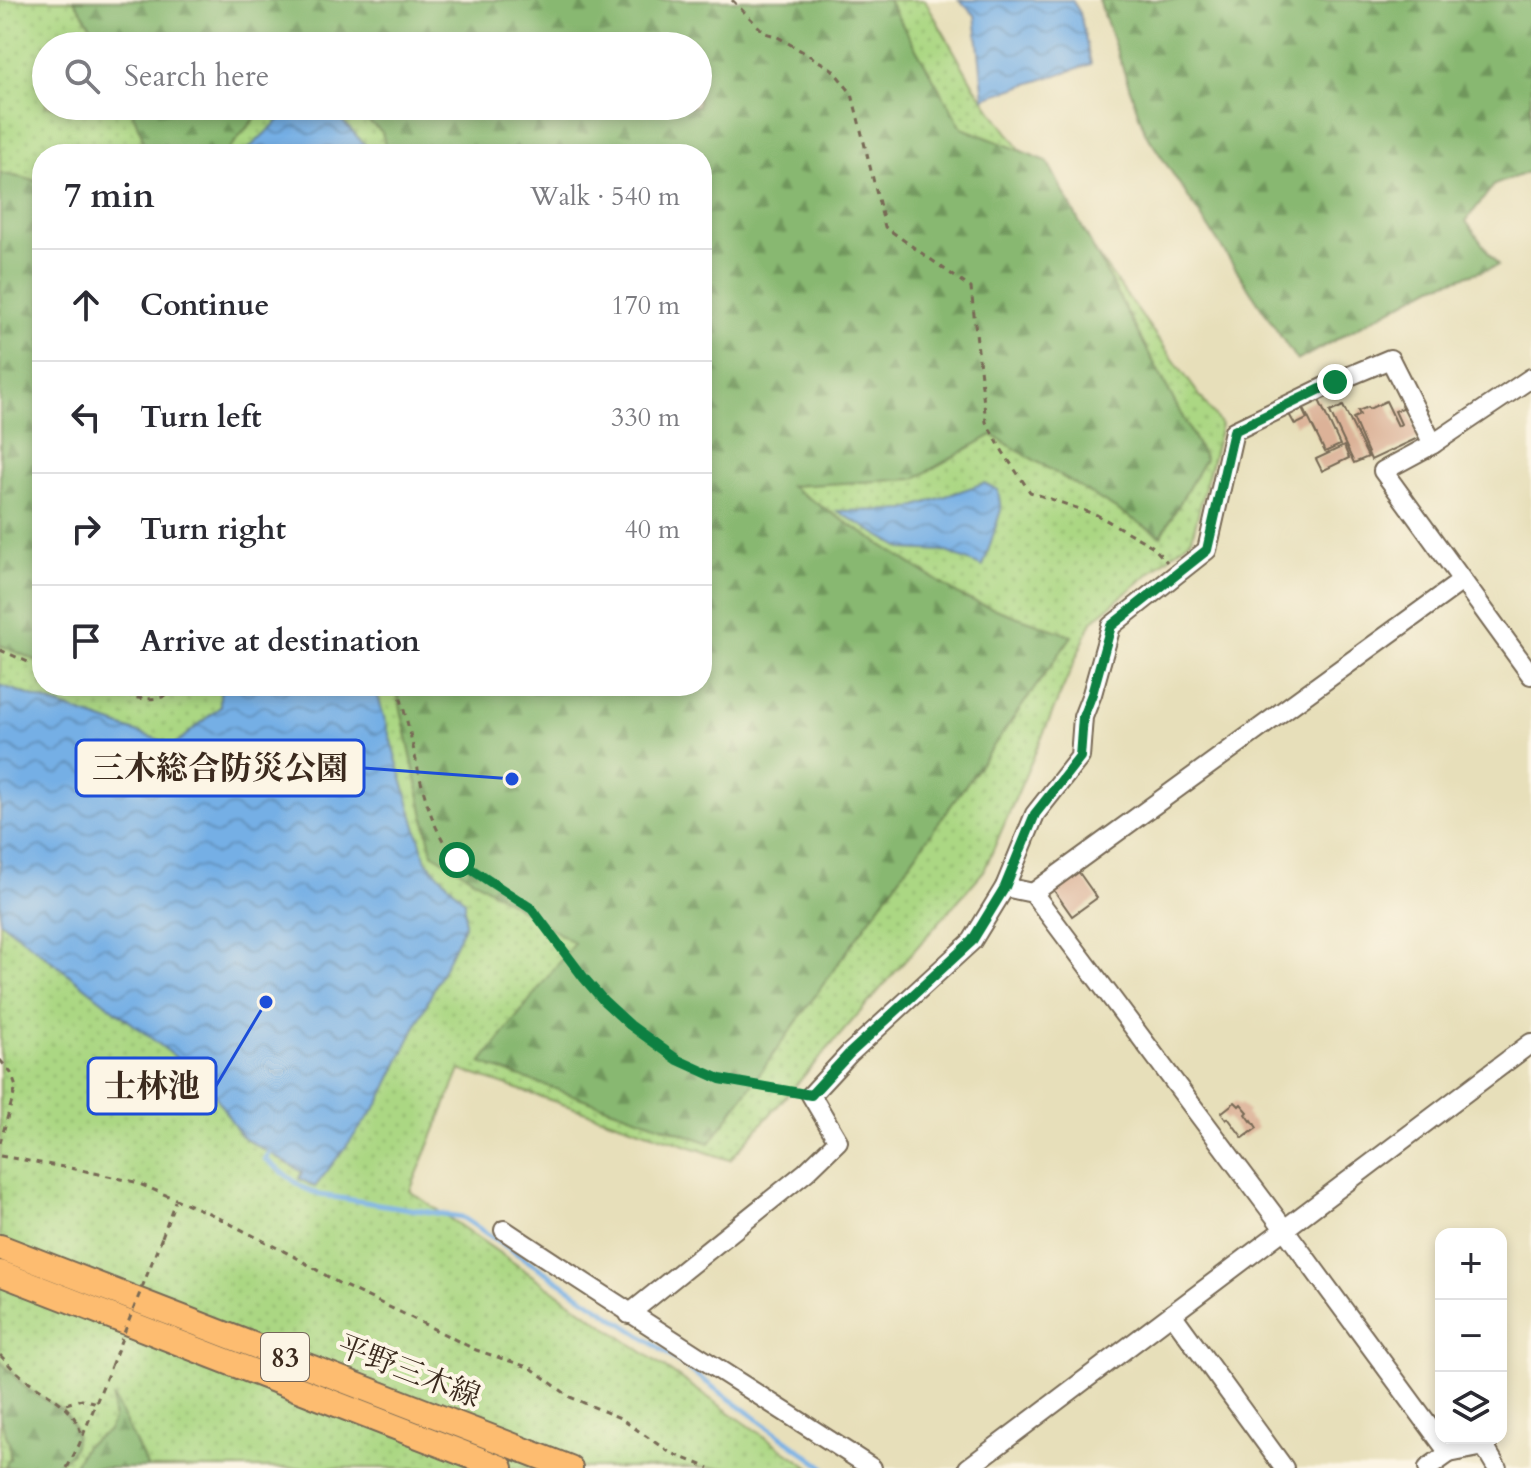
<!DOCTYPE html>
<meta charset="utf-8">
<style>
body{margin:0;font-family:Cardo,"Noto Serif JP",serif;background:#f7f7f7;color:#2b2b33}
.controls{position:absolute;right:24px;bottom:24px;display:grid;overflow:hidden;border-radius:16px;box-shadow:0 4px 12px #0003}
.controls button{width:72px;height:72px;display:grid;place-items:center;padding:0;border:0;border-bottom:2px solid #e1e1e2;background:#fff;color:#2b2b33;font:40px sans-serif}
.stop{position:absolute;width:24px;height:24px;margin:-18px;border:6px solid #0b8043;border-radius:50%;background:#fff}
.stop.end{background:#0b8043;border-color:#fff;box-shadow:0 2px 8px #0008}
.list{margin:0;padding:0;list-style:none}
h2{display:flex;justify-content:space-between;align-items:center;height:104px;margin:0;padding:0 32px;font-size:34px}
h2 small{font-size:26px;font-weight:400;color:#7c7c81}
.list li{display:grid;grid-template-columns:52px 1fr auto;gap:24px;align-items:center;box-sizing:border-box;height:112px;padding:0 32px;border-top:2px solid #e1e1e2}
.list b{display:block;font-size:30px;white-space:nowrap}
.list em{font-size:26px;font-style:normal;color:#7c7c81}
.icon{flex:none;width:44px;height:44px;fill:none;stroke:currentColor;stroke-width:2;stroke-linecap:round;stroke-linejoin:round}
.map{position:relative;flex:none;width:1531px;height:1468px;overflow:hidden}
.search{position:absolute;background:#fff;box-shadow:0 4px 12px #0003;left:32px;top:32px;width:680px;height:88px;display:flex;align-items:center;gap:20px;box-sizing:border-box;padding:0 28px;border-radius:44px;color:#7c7c81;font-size:30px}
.panel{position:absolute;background:#fff;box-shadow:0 4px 12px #0003;left:32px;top:144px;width:680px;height:552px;border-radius:32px}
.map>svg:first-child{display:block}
.green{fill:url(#green-dots);stroke:#738050;stroke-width:2;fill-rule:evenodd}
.forest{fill:url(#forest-firs);stroke:#627148;stroke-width:2}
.water{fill:url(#water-waves);stroke:#586c82;stroke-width:2}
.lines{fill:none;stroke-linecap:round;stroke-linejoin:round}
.stream{stroke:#75afe5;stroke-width:5}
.building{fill:#dcb298}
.minor-casing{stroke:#776955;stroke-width:22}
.major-casing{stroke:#776955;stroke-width:28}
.path{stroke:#776955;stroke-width:3;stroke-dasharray:6 6;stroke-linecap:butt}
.minor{stroke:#fff;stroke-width:18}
.major{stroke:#fdbc6f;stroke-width:24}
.path-bridge{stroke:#776955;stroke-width:3;stroke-dasharray:6 6;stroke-linecap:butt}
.route{stroke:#0b8043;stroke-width:10}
.labels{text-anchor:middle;stroke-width:8;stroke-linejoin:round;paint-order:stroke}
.shield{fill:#fcf5e5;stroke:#75675a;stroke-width:2}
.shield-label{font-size:28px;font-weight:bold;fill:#3b2a1e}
.street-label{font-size:30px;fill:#3b2a1e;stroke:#fcf5e5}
.leader{fill:none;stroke:#1d4ed8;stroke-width:3}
.callout-dot{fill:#1d4ed8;stroke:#fcf5e5;stroke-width:3}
.callout{fill:#fcf5e5;stroke:#1d4ed8;stroke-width:3}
.callout-label{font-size:32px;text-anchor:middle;font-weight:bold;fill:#3b2a1e}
</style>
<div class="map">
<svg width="1531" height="1468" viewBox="0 0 1531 1468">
<defs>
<pattern id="green-dots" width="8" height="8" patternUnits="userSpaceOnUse" patternTransform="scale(2)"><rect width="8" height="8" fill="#abd783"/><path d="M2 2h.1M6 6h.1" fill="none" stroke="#94b971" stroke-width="1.8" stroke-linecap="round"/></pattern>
<pattern id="forest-firs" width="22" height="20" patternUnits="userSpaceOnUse" patternTransform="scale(2)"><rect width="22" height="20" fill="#88b871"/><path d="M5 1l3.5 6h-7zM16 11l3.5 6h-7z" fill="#70965c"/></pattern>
<pattern id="water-waves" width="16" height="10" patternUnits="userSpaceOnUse" patternTransform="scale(2)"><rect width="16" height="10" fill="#75afe5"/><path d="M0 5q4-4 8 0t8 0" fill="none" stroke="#618fb9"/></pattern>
</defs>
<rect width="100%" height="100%" fill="#fcf5e5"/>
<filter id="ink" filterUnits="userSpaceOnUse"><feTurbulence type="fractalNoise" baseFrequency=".0125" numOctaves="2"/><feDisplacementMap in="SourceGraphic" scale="16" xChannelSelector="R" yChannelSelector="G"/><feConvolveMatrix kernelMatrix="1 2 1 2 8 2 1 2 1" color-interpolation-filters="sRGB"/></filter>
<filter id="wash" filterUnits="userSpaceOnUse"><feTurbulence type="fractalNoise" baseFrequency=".006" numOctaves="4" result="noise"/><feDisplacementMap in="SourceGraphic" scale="32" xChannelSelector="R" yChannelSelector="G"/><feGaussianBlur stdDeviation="1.8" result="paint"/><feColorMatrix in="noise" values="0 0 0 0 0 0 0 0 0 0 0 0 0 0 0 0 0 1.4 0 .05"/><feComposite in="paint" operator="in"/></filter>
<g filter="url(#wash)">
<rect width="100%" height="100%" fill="#e7dfba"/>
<path class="green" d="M0,0H925L974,86L1221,425L1192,538L1092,621L984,871L730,1160L460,1070L410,1191L810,1468H0ZM46,46H698V106H46ZM42,154H702V686H42Z"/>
<g class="forest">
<path d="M74,0H888L962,128L1047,161L1205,459L1161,536L992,435L914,479L790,486L964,598L1072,636L710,1143L481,1063L574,943L432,853L396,686H702V154H387L382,132L349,106H698V46H104Z"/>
<path d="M1099,0H1531V171L1494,185L1466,221L1498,266L1433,286L1297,361L1145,132Z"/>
<path d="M130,106H265L225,154H145L142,136Z"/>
<path d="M0,173L42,182V663L0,645Z"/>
<path d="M0,1361L26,1388L62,1410L70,1419L76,1433L74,1446L70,1454L52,1468H6L7,1462L10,1459L9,1443L0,1418Z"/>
<path d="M113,1397L148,1468H72L85,1446L109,1430L113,1419Z"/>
</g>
<g class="water">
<path d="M959,0H1072L1080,13L1091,64L984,98L975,15Z"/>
<path d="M293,107L334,112L367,147V154H243Z"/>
<path d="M984,483L998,490L1001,510L983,567L944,551L903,549L837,511L905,510Z"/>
<path d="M0,685L174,745L220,707V686H375L426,861L465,901V924L379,1103L315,1187L299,1178L302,1172L241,1136L205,1080L0,921Z"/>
</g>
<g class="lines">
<path class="stream" d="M269,1153L265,1159L302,1187L320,1195L462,1217L655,1345L825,1468"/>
</g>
<g id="blocks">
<g class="building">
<path d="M1318,398L1340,445L1325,452L1302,405Z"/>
<path d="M1386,401L1398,426L1401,424L1395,411L1405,407L1420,437L1371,460L1353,418L1360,415L1358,411L1368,407L1369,409Z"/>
<path d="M1343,406L1368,457L1354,463L1330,412Z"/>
<path d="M1301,407L1307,419L1295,425L1289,414Z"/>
<path d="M1344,446L1349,458L1322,471L1316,459Z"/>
<path d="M1078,871L1097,898L1072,916L1053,889Z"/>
<path d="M1235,1102L1239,1106L1241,1104L1248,1112L1246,1114L1251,1121L1252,1120L1257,1128L1243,1138L1228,1118L1226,1120L1221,1113Z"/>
</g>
</g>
</g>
<g filter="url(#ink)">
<use href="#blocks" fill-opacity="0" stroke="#776955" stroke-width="2"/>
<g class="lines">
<g class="minor-casing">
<g id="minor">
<path d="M1531,378L1433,444L1383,471L1531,675"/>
<path d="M1005,887L1033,893L1285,1230L1449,1453L1428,1468"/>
<path d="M1033,893L1462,581"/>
<path d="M504,1230C625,1311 749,1388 872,1468"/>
<path d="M629,1314L806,1172L838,1141L811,1095L849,1054L972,941L1005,887L1035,814L1080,757L1083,717L1092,694L1111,626L1207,550L1234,431L1335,382L1390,359L1433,444"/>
<path d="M1172,1314L1284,1468"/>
<path d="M1449,1453L1484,1446L1497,1468"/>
<path d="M968,1468L1531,1043"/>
</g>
</g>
<g class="major-casing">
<g id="major">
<path d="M0,1247L570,1468"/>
<path d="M0,1273L501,1468"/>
</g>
</g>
<g class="path">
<path d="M732,0L765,33L776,36L832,69L852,94L885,227L971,288L986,422L1003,452L1030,492L1097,515L1152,546L1167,562"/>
<path d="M0,650L42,668"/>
<path d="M90,686C107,692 145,703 162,697C169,694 174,690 179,686"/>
<path d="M398,686C402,705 408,723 412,742C420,779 430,831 457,860L532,909L584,978L604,1001L630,1025L678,1060L720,1079L796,1092"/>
<path d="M0,1060L11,1073L16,1087L0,1143"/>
<path d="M0,1156L81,1170L135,1182L211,1214L297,1258L340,1284L402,1313L476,1350L531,1368L570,1397L620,1418L669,1452L709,1468"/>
<path d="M162,1237L175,1201"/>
<path d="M0,1355C6,1361 11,1368 18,1373C43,1395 75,1402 82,1438"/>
<path d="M66,1404L82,1399L97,1403"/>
<path d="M67,1468L79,1445L111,1366"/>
</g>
<use href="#minor" class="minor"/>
<use href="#major" class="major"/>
<path class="path-bridge" d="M111,1366L162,1237"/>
</g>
</g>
<g class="lines" filter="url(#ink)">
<path class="route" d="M457,860L532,909L584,978L604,1001L630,1025L678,1060L720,1079L811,1095L849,1054L972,941L1005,887L1035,814L1080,757L1083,717L1092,694L1111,626L1207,550L1234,431L1335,382"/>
</g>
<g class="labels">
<rect class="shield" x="261" y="1333" width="48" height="48" rx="6"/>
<g class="shield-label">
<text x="285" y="1367">83</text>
</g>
<g class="street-label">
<text transform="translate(409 1371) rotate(21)" y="10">平野三木線</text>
</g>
</g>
<path class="leader" d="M512 779L364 768M266 1002L216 1086"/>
<g class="callout-dot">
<circle cx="512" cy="779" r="8"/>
<circle cx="266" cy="1002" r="8"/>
</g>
<g class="callout">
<rect x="76" y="740" width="288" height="56" rx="8"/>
<rect x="88" y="1058" width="128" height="56" rx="8"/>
</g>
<g class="callout-label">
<text x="220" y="779">三木総合防災公園</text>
<text x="152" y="1097">士林池</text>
</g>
</svg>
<div class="controls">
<button>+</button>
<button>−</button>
<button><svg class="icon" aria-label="layers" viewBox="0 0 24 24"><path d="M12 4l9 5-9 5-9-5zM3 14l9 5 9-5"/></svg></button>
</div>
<div class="stop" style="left:457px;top:860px"></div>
<div class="stop end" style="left:1335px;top:382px"></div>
<div class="search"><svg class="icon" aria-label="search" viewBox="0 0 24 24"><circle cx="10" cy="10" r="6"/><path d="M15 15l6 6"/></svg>Search here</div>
<section class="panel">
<h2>7 min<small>Walk · 540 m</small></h2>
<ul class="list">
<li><svg class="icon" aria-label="ahead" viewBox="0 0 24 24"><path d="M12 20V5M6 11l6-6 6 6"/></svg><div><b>Continue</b></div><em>170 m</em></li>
<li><svg class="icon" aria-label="left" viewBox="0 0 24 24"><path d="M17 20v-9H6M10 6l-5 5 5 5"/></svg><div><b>Turn left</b></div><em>330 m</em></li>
<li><svg class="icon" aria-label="right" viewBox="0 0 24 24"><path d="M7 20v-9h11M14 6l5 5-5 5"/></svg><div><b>Turn right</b></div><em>40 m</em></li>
<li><svg class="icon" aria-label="arrive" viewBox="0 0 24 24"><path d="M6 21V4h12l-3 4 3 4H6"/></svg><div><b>Arrive at destination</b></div></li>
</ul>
</section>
</div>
